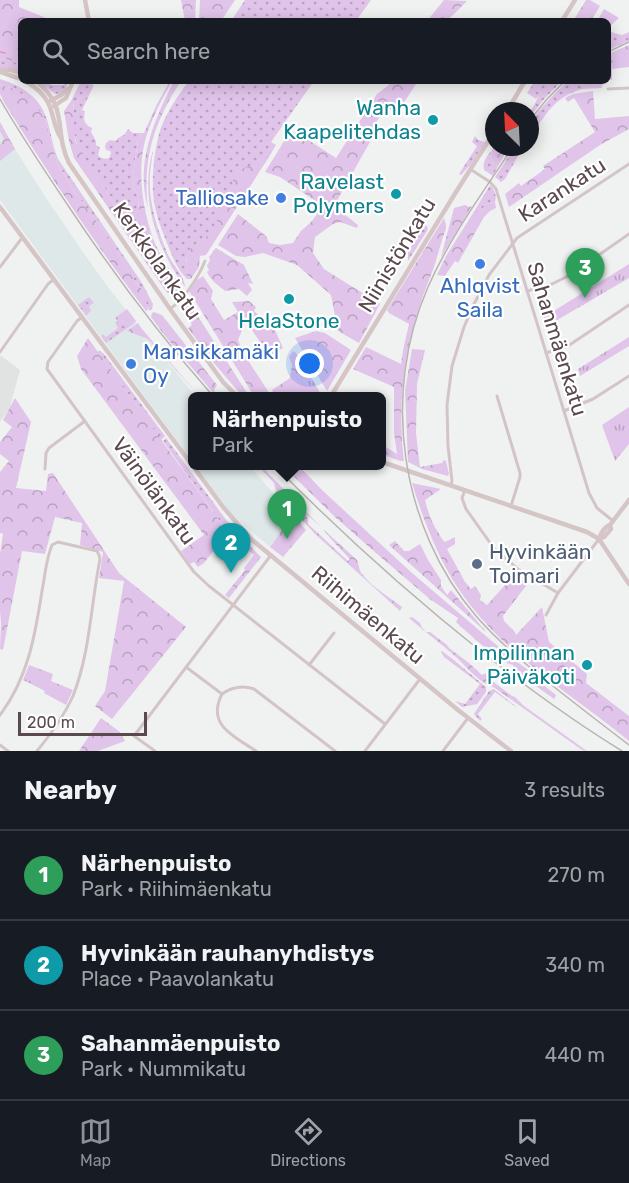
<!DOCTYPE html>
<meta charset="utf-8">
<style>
body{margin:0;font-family:Rubik,sans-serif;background:#20242c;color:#f1f3f6}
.compass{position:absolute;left:485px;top:102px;width:54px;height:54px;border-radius:50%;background:#171b24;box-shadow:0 3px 15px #0003;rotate:336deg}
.scale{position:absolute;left:18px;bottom:15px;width:129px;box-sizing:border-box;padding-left:6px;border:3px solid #5b4a4d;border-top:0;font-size:16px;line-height:21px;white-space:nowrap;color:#5b4a4d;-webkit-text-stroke:4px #fff;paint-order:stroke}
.you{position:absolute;left:310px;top:364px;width:21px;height:21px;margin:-15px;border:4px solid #fff;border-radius:50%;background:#1a73e8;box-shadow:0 0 0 9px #1a73e833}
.badge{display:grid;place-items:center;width:39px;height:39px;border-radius:50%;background:#8c9099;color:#fff;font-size:20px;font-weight:700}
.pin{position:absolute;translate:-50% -50px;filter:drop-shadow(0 2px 3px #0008)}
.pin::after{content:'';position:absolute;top:32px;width:21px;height:18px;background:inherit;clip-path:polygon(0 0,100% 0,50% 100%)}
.popup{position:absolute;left:188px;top:392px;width:198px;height:78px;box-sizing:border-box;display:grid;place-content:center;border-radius:9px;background:#171b24;filter:drop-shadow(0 2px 4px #0005);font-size:20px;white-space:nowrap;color:#9ea1a6}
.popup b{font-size:22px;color:#f1f3f6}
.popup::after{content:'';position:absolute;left:50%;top:100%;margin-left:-12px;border:12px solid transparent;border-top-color:#171b24}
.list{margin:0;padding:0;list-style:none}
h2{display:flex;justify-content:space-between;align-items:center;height:78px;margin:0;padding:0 24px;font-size:26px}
h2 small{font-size:20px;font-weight:400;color:#9ea1a6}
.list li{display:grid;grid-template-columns:39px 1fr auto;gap:18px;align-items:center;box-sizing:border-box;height:90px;padding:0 24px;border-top:2px solid #363941}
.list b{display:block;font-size:22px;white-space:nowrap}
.list p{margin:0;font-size:20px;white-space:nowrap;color:#9ea1a6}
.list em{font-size:20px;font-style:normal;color:#9ea1a6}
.icon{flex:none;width:33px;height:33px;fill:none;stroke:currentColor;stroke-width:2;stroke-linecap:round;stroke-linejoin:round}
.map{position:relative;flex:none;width:629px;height:751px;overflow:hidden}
.search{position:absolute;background:#171b24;box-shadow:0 3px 15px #0003;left:18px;right:18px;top:18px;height:66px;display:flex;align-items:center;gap:15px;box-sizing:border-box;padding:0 21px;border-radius:9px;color:#9ea1a6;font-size:22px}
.sheet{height:348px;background:#171b24}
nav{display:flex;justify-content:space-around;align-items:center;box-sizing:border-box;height:84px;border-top:2px solid #363941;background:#171b24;font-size:16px;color:#9ea1a6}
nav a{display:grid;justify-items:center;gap:3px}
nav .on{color:#8c9099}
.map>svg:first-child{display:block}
.commercial{fill:#dee8e9}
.education{fill:#e1e3e2}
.grass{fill:url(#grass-dots)}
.forest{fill:url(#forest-crowns)}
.park{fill:url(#park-tufts)}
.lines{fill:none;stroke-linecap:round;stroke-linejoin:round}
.stream{stroke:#e297b5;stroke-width:1.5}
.street{stroke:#d3c5c7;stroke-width:3}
.secondary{stroke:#d6c5c7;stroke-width:4.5}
.rail{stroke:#b9b3b3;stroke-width:1.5}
.culture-dot{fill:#0f9aa8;stroke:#fff;stroke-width:2}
.shop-dot{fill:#3f7fe0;stroke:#fff;stroke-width:2}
.service-dot{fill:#5c6f8a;stroke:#fff;stroke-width:2}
.labels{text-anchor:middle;stroke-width:4.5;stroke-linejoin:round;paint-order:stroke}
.culture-label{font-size:21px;fill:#0d838f;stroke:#fff;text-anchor:end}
.street-label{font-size:21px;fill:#5b4a4d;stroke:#fff}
.shop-label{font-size:21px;fill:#366cbe;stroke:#fff;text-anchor:end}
.service-label{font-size:21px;fill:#4e5e75;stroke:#fff;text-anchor:start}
</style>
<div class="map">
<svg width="629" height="751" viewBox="0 0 629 751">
<defs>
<pattern id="grass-dots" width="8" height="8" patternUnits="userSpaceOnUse" patternTransform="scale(1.5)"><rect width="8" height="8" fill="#e1c4ea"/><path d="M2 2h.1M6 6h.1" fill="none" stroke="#b9a1c0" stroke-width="1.8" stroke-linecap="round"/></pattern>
<pattern id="forest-crowns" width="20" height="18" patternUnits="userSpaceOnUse" patternTransform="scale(1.5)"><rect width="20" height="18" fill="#e1c4ea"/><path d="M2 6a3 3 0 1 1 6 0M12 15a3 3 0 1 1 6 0" fill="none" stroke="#b9a1c0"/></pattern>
<pattern id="park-tufts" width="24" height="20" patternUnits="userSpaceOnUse" patternTransform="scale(1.5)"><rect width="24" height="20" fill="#e1c4ea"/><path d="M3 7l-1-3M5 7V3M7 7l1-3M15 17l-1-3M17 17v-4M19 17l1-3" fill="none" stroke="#b9a1c0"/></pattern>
</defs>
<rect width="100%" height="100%" fill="#f0f2f1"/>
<g class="commercial">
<path d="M0,125L46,198L85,255L107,286L195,396H192V461L0,200Z"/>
<path d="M196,466H249L293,515L270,547L230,513Z"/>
</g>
<path class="education" d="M0,355L20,370L10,407L0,422Z"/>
<g class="grass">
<path d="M245,0H371L356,21H231Z"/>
<path d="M611,32L622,35L629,32V41L608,50V34Z"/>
<path d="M5,58L21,65V71L0,68V60Z"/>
<path d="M0,79C20,85 39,96 46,117C51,131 52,145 58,159L142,283L153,304L152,309L150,311L146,305V301L141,288L134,280L112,242L74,191L57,162L45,119L32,102L23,95L15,89L0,85Z"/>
<path d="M38,81H46L51,85H64L66,81H69C66,88 63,94 55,94Z"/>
<path d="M81,81H90L89,84L94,85L82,110L85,111C83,120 84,124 92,128L91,132L96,141V145L100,148L98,155C101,159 104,159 109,158L111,153L110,151L106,150L105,147L106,143L110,140L116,141L118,138L124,135L128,129L133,133H144L138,140L133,175L134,188L138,196L139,214L136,212L134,218L138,221C138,225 135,228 131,229C127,224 122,220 118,214C114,208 112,200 108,193C103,185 96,178 90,171C78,153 69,126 74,104L71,101Z"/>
<path d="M189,81H314L271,142L276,145L269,157C261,158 253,166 243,169C238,179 229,190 232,203L208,236L190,249L186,259L187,279C176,268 171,253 165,238C161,228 157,218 155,207C150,186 154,145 162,125C169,109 178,95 189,81Z"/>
<path d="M535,81H562L545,98L530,117V112L539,96L536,99L527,93Z"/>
<path d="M568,81H580L582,89C553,98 547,114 530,137C530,134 529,130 530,127C532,115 558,90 568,81Z"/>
<path d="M475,136L478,140L485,142L471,164L461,175L459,174L477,146L472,142Z"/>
<path d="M515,147H523L505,179L501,182L495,177Z"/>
<path d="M153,150C152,158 151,165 150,173C148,202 157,228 168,255C173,265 185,277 185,287C157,249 139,197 153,150Z"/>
<path d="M492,150L490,156L493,162L498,166L493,176L484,170C482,162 487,156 492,150Z"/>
<path d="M490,185C495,190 497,197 495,202L486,204L480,212L475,210Z"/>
<path d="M425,224L428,228L427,231L408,261V252L423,226Z"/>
<path d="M89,297L94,303L89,306L91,311L86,315L78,305Z"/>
<path d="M118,321L132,325L106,343L101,336L103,334L106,337L118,328L115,323Z"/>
<path d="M100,351L104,354L165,436L161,440L98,352Z"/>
<path d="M166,438L227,521L244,540L243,542L221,523L163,441Z"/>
<path d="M258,466H261L323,529C313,519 300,510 291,499H286L276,491L274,483Z"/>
<path d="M442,651C457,662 471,675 486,687V692L477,704L462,707L455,701L465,704L480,684L444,657L441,652Z"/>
<path d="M494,689L520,710L495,692L478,714L482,719L480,721L474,714L489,691Z"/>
</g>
<g class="forest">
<path d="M0,0H19V7L46,18L58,21H21V65L5,58L0,60Z"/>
<path d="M181,0H196L195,21H185Z"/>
<path d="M200,0H235L221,21H199Z"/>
<path d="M444,0L467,1L447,21H427Z"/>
<path d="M586,0H590L600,6L591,21H573Z"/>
<path d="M604,9L619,18L608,28V21H597Z"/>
<path d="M629,45V67L612,69V80H608V54Z"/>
<path d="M170,81H172C161,101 149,123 144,145C137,178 144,220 158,250C164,263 173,274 181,286L171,296L165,290L74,158L69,141L64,111L71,101L74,103L73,109L75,139L77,145L82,151L83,159L108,193L119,216L131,229C135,228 138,226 138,221L134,218L135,212L139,213L138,196L134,188L133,175L138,140L144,133L157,104Z"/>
<path d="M174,81H181C154,122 142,159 148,208C135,163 154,120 174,81Z"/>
<path d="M394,81H418L403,104L398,103L379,118L365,138L370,142L339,197L335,207L358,225L357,228L340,222L333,224L315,237L313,253L324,269L380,304L359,343L338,331L331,295L297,265L263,253L245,257L236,256L218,245L238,214L266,236L269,243L280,245L293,243L301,231L312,221L319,211L314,200L280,177L265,172L286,138L296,132L336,158L377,94Z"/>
<path d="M580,81H603L602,88L582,89Z"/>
<path d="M0,85L15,89L23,95L33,102L45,119L57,162L74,191L112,242L134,280L141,288L145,295L148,310L146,311C95,244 49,175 5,104L0,94Z"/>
<path d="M593,91L595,119L629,116V129L600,145L509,207L505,194L519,183L521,186L545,169L543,166L595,132L574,98L568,102L565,98L573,94Z"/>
<path d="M0,122L15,149L0,161V145L4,139L0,131Z"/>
<path d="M494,145V147H497L503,151L506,147H509L498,166L493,162L490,156Z"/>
<path d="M263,157H269L206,255L200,256L199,267L191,279H187C186,268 184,254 193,246C198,242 205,239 209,234C215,226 219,217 223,208L225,206L228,207L232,203C231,197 232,193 232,188C234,164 248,171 263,157Z"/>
<path d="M495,202L496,208L490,211L484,217L458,263L455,261L445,276L437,275L446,256L475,210L480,212L486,204Z"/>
<path d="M465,205L469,207L472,206L441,257L454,208Z"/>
<path d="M444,218C445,221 446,224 446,227C446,231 443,236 442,240C438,253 435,267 429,280C406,338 396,398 404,461H400L384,455L383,450L386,447L397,454L394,433V387L353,369L366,347L401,364L403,350L409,324L389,313L387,310Z"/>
<path d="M216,248L244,265L253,284L248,283L252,290L247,296L239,289L225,291C218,285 211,281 207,272L209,270L207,266L210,260L209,257Z"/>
<path d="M203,276L213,291L211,299L224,320L238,312L232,302L249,301L256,307L254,311L275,330L283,348L272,354L262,345L246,321L238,340L244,354L271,396H254L189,291L197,280Z"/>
<path d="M186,300L201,321L249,396H242L213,362L188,328L192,325L181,304Z"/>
<path d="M127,309L136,321L132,325L118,321L115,318Z"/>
<path d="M154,312L162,315L217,385L214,390L217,396H216L165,336L151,317L152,313Z"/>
<path d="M138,323L142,329L199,396L152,343L148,339L127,331Z"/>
<path d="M316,331L325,333L351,350L327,391L295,338Z"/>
<path d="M88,338L221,523L243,541L244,540L261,557L229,598L225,595L245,570L244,568L254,555L227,534L204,563L198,567L194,562L190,564L181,551L204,535L81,369L77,356Z"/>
<path d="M412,349L425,350L417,384L416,433L420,467L442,463L444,460L446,461L449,474L448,476L422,469L408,462L405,391Z"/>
<path d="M293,351L296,353L308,372L306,378L322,396H275L272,390L290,378L292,365L289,357Z"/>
<path d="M15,398L31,422L16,488L46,491L48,474L53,473L119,573L186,627L112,719L95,706L105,691L124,581L99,578L103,552L80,545L82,523L55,517L45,554L22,551L3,650L0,649L1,623L0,611V554L3,534L0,533V472L9,461L0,454V442L12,427L3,420Z"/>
<path d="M283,466H299L323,491L412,573L513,659L527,669L529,675H531L556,695L555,698L554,699L515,671L513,665C500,663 467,632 456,622L458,618L431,600L376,553L335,517Z"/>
<path d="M412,483L441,489L425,500C428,511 430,519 436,529C440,534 440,538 445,542L455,537V544L447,549L465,582L471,589L475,586L481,595L480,600L487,605L506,584L516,575L529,582L503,616L504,621L515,632L516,635L542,607L549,642L587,674L586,683L629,716V741C570,693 501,653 458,588C437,556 423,519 412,483Z"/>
<path d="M279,494L286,499L291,498C300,510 308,508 308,524C322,536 334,549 348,561L350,559C341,549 331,540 323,529L357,560C359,565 359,570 362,574C373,588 389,597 402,607L400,611L314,533Z"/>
<path d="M395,541L404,551H409L420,544L428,560L441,580V586L447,595L451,590L487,633L389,545Z"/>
<path d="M412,617L420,623L422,628L426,632H430L447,645L449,648L469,663L482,675L486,673L487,677L512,696L515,697L524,706L587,751L582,750L495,688C479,683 469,669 457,658C442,644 425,632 409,618Z"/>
<path d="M101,718L120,732L125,741L98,751H79Z"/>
</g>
<g class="park">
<path d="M629,264V278L547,326L544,317Z"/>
<path d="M629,337V346L580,376L578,369Z"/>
<path d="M308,372L322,396H267L272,394Z"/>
<path d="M629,407V444L615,461L602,425Z"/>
<path d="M293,515L306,530L283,557L270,547Z"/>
<path d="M29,665L53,674L51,681L73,690L66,705L44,693L45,691L23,680Z"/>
</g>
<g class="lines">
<path class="stream" d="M0,52L5,53"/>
<g class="street">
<path d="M608,89L629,88"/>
<path d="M470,169L490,182L496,189L589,493L597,508L612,520"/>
<path d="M0,267L22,238"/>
<path d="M527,291L552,284L570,275L629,234"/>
<path d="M170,309C185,298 198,278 205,261"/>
<path d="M82,317L77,321L48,362L47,369L194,572L209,586L385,724"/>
<path d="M0,352L48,284L53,280"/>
<path d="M546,353L568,346L629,305"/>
<path d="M497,396L520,473V477L511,506"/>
<path d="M564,411L593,399L629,376"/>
<path d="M45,469L46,453L49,448L85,421"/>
<path d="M451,485L452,481L448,446L447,405L452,366L464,327L473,306L489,275L517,238L629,164"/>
<path d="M465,490L462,498L466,509L493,547L519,570L558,593"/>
<path d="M546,615L558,593L599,539"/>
<path d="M309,665L334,633"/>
<path d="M186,667L222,694"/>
<path d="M222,694C232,687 242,685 254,689L335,751"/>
<path d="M222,694C206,725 234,736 256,751"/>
<path d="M0,715C28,678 35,636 42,591C45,576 46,559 52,545L58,542L97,551L99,555L100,559C91,604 90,653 73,696C64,716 51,734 37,751"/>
<path d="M0,745L8,751"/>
<path d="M155,751L134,736L271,555"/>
<path d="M365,751L420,679"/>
<path d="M443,751L468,718"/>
</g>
<g class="secondary">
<path d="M85,0L89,21"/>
<path d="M562,21L575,0"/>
<path d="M0,70H11L21,73"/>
<path d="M0,72L21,79"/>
<path d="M25,81C36,87 47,97 51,110C54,119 55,129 61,138"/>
<path d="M36,81C70,108 53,131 69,163L170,309L223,382L237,396"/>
<path d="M50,101L61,95L68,89"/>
<path d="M54,106L66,98L73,81"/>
<path d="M507,111L525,81"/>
<path d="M0,207L192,465"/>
<path d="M331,396L456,192L494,132"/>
<path d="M382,462L587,532L599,539L629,584"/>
<path d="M193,466L223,507L251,539L458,710L511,751"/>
<path d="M599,539L604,537L611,529L610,525L629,500"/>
<path d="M599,539C601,533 604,527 610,525"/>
</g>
<g class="rail">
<path d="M608,52L629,42"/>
<path d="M0,99C21,136 45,171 69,207C113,273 161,337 213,396"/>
<path d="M530,120L547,99L565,81"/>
<path d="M513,147C483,192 450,237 428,287C381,394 400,527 476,616C495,638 517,657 539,675C569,699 599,722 629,745"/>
<path d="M275,466C341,533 410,595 483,653C528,688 573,721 622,751"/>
</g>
</g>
<g class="culture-dot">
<circle cx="433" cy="120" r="6"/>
<circle cx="396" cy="194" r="6"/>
<circle cx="289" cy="299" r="6"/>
<circle cx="587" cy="665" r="6"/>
</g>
<g class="shop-dot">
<circle cx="281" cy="198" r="6"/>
<circle cx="480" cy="264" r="6"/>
<circle cx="131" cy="364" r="6"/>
</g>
<circle class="service-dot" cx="477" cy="564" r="6"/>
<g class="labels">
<g class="culture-label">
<text x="421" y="115">Wanha<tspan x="421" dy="24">Kaapelitehdas</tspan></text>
<text x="384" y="189">Ravelast<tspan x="384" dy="24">Polymers</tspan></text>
<text x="289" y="328" text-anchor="middle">HelaStone</text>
<text x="575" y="660">Impilinnan<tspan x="575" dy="24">Päiväkoti</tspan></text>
</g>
<g class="street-label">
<text transform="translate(562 190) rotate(-33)" y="7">Karankatu</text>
<text transform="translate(397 255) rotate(-59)" y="7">Niinistönkatu</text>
<text transform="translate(157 261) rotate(55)" y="7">Kerkkolankatu</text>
<text transform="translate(557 339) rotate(73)" y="7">Sahanmäenkatu</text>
<text transform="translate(154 491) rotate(54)" y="7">Väinölänkatu</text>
<text transform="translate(368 615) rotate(40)" y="7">Riihimäenkatu</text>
</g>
<g class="shop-label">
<text x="269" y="205">Talliosake</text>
<text x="480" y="293" text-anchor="middle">Ahlqvist<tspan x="480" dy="24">Saila</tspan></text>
<text x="143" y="359" text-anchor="start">Mansikkamäki<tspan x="143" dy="24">Oy</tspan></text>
</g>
<g class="service-label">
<text x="489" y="559">Hyvinkään<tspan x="489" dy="24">Toimari</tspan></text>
</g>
</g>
</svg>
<svg class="compass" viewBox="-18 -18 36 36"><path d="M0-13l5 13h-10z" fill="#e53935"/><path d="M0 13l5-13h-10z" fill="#9ea1a6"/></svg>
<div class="scale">200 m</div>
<div class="you"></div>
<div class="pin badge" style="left:287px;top:539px;background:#2e9e5b">1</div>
<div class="popup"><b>Närhenpuisto</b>Park</div>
<div class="pin badge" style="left:231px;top:573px;background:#0f9aa8">2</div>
<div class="pin badge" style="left:585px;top:298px;background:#2e9e5b">3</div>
<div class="search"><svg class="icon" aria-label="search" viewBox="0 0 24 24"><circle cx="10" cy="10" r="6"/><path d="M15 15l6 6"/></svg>Search here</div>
</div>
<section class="sheet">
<h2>Nearby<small>3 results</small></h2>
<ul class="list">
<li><span class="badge" style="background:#2e9e5b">1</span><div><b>Närhenpuisto</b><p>Park · Riihimäenkatu</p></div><em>270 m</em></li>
<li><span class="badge" style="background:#0f9aa8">2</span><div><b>Hyvinkään rauhanyhdistys</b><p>Place · Paavolankatu</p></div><em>340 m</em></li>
<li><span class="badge" style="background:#2e9e5b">3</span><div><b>Sahanmäenpuisto</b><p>Park · Nummikatu</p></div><em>440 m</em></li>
</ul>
</section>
<nav>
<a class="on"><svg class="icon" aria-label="map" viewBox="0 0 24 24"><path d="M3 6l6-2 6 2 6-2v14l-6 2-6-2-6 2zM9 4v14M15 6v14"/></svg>Map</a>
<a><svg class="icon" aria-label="directions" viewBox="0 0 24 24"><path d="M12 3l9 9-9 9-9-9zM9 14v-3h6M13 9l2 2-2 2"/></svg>Directions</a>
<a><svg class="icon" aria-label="saved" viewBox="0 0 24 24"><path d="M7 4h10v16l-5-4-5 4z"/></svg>Saved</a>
</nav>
